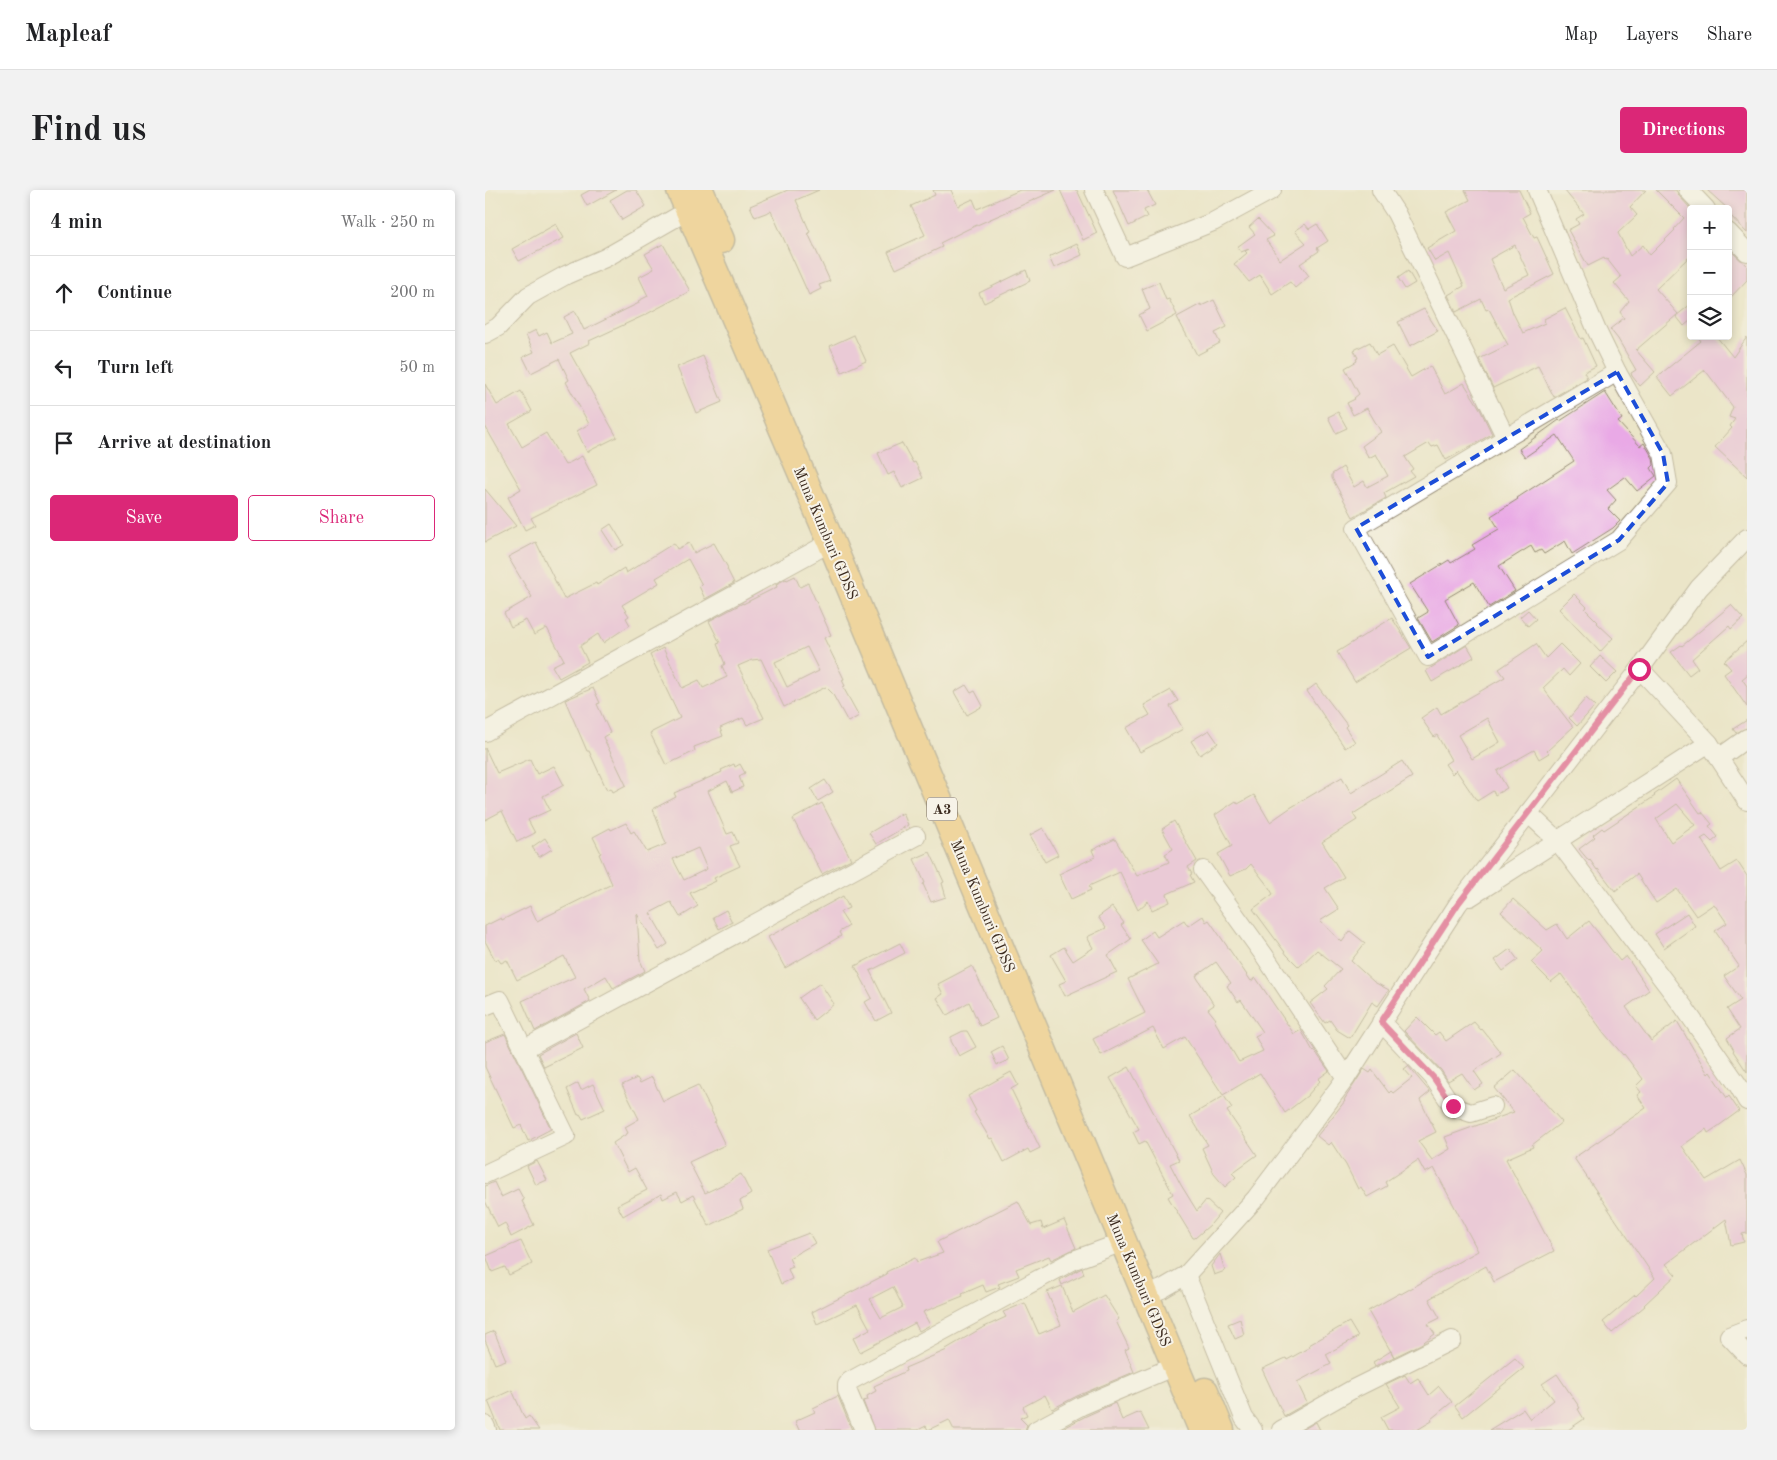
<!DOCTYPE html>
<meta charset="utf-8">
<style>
body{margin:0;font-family:"Old Standard TT",serif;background:#f2f2f2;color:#202124}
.controls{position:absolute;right:15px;top:15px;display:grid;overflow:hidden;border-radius:5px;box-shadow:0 2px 8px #0003}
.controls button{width:45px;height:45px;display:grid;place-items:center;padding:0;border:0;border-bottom:1px solid #e0e0e0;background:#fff;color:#202124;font:25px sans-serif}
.stop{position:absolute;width:15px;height:15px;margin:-11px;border:4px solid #db2777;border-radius:50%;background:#fff}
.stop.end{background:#db2777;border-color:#fff;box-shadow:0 1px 5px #0008}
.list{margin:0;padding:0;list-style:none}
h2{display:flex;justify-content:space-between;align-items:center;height:65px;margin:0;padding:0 20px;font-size:21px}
h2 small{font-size:16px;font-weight:400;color:#757577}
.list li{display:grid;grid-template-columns:32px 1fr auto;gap:15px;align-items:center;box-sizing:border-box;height:75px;padding:0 20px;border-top:1px solid #e0e0e0}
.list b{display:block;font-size:19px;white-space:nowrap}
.list em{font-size:16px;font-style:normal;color:#757577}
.actions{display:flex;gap:10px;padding:15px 20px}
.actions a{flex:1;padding:11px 0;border:1px solid #db2777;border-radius:5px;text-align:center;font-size:18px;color:#db2777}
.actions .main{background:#db2777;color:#fff}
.icon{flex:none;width:28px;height:28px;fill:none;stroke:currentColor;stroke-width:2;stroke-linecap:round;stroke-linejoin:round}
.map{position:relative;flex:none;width:1262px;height:1240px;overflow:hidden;border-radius:5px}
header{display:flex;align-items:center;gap:30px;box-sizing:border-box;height:70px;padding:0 25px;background:#fff;border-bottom:1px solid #e0e0e0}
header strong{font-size:24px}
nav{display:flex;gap:28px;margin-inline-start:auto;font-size:18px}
.intro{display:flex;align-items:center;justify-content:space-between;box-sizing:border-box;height:120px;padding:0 30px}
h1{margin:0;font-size:35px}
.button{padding:12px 22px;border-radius:5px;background:#db2777;color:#fff;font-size:18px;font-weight:700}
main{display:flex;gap:30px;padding:0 30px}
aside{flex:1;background:#fff;border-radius:5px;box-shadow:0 2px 8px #0003}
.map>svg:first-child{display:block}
.building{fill:#e9a9e6;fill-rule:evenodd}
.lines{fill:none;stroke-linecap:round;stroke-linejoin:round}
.minor-casing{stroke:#938873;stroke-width:20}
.highway-casing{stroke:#938873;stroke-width:29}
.minor{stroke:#fff;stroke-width:18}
.highway{stroke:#f3c26a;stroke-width:26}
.route{stroke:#db2777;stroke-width:6}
.marked{fill:none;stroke:#1d4ed8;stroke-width:4;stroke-dasharray:10 6;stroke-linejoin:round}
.labels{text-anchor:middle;stroke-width:4;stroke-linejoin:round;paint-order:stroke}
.shield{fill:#f7f3e8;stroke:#73665b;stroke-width:1}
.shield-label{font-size:14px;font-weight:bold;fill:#3b2a1e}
.street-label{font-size:15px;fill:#3b2a1e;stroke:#f7f3e8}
</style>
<header>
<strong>Mapleaf</strong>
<nav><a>Map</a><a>Layers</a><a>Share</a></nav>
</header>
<div class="intro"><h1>Find us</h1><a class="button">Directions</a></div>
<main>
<aside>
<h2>4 min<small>Walk · 250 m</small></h2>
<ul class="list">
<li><svg class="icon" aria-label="ahead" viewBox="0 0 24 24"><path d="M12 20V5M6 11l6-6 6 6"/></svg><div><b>Continue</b></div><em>200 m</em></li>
<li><svg class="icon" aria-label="left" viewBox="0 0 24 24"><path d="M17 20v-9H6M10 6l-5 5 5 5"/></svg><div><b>Turn left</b></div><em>50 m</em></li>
<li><svg class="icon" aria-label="arrive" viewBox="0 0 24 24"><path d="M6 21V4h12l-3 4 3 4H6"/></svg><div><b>Arrive at destination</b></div></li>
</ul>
<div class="actions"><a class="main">Save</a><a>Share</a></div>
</aside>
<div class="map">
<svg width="1262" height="1240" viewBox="0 0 1262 1240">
<rect width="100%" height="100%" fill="#f7f3e8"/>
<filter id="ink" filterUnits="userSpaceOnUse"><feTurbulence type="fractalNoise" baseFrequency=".02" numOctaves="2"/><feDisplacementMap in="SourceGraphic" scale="10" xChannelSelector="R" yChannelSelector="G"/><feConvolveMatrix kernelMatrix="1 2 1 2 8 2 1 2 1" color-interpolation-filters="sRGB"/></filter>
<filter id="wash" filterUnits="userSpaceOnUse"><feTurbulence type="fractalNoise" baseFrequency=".0096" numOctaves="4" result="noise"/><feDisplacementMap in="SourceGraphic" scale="20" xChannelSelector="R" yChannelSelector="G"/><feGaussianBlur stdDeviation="1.12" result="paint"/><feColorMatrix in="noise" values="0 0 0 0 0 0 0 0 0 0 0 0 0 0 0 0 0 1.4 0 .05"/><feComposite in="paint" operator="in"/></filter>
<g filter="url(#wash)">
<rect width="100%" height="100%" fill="#ebe5c8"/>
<g id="blocks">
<g class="building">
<path d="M105,0H131L102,16L96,5Z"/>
<path d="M142,0H151L161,16L137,30L125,10Z"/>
<path d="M303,0H334L311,10L325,42L323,43L345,91L334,95L336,99L324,105L286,21L270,27L265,16Z"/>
<path d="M448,0H466L473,16L488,9L492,19L535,0H571L483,39L455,53L457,57L411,79L403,62L440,45L426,16L450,5Z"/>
<path d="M575,0H592L612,43L598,50Z"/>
<path d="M628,0H662L670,15L659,20L662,27L644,36Z"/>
<path d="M980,0H1034L1045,23L1038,27L1049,48L1052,47L1069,84L1023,108L1028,123L1038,143L1060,133L1059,129L1080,118L1096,149L1098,148L1111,176L1099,182L1102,188L1069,207L1053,176L1008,198L994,169L1023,155L1004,119L1001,120L996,109L971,122L963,105L979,96L964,63L950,71L942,58L971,41L961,22L985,10ZM1030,55L1044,85L1018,98L1005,69Z"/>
<path d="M1079,0H1161L1145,17L1152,25L1133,43L1145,66L1158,55L1165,65L1190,40L1189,39L1199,28L1171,0H1191L1195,7L1206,19V65L1171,99L1193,124L1151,160L1170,182L1155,196L1147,186L1146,183L1151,180L1133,149L1125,139L1139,128L1135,122L1144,111L1129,93L1136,87L1122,69L1120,70L1119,68L1103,76L1083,40L1094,34L1091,29L1099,24Z"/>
<path d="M1222,0H1262V43L1243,23V19Z"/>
<path d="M773,29L789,46L781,50L795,70L821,53L810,41L820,34L824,39L832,34L843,51L832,58L834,61L815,74L824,86L810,98L805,92L787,104L775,85L764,92L749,74L762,63L760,61L764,59L756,62L752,57L770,44L764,37Z"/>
<path d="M71,34L79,48L34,71L27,59Z"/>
<path d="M178,54L205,101L160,125L104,151L105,153L85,163L132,247L102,262L92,241L104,234L81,192L84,190L74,169L46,183L38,167L49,162L41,145L51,140L54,146L62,142L67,153L87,144L79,127L90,121L99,140L154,113L153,111L163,106L154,87L169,79L160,64Z"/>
<path d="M592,54L597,65L569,78L564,67Z"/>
<path d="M1243,58L1262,76V90L1243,110Z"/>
<path d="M541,80L545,91L499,113L494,103Z"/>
<path d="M923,81L930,93L920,99L913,88Z"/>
<path d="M674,92L681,110L684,109L692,125L662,141L654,125L665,119L657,99Z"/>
<path d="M729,110L742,137L730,143L735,153L712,165L692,127L716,114V116Z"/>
<path d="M1206,114V130L1199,136L1191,126Z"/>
<path d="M939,119L953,141L925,156L913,132Z"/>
<path d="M369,145L381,171L357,182L345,156Z"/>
<path d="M1212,146H1231L1248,167L1262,147V287L1230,257L1247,238L1245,236L1250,229L1244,227L1248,217L1220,180L1187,206L1172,187L1216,151Z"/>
<path d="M885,152L892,165L908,156L926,187L945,176L960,204L979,193L994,217L1007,244L961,270L953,255L947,257L944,253L920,267L928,279L925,281L929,286L899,303L901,308L868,327L847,288V284L858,277L869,297L879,291L882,297L903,286L891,264L884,268L877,256L896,242L882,218L868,225L862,213L870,209L869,208L874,204L860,178L872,171L871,169L873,168L869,160Z"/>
<path d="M218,166L237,212L211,223L192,177Z"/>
<path d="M0,194L12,215L36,201L47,221L24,234L37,257L61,243L80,275L97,266L112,295L46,328L50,335L40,340L23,307L36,299L0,236Z"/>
<path d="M1120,202L1137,229L1133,232L1155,256L1159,253L1168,268L1169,275L1166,278L1171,286L1152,301L1140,287L1122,300L1131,310L1123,319L1135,331L1128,338L1087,364L1080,351L1059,364L1056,360L1050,363L1046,356L1014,376L1030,401L1004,417L989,392L960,409L974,435L947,452L933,428L943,422L925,394L964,370L966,373L990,359L987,355L1014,339L1006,326L1033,309L1032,308L1089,271L1072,245L1040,267L1034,259L1074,230L1075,231Z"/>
<path d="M853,222L862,238L851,243L843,227Z"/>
<path d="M417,253L428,273L430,272L438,288L417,298L409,282L403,285L393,263Z"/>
<path d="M0,299L31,336L0,352Z"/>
<path d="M126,334L139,355L130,360L117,340Z"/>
<path d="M51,352L79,409L111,393L112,395L139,378L141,383L189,353L192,359L204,353L209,363L229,353L243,378L242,379L249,393L220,409L214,396L217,395L203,369L171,388L174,393L137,415L144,426L141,428L145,435L118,453L113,444L95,456L103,472L74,488L67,476L79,470L62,438L49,445L41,430L26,437L19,423L47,407L23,367Z"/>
<path d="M310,386L315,397L323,393L330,409L346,445L339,448L359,489L357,490L360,496L358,497L374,526L363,532L347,503L341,497L299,517L276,469L267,470L253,476L279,528L262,535L258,528L235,538L238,546L209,557L210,561L181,575L165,543L195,528L165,465L178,458L197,498L214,490L218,498L242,487L237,476L240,474L232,454L235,453L224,431L258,413V414L292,397L291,394L301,389L302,390ZM322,457L334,481L302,497L290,472Z"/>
<path d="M1089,404L1102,417L1100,419L1113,432L1112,433L1128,448L1115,462L1074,419Z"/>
<path d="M1246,415L1258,428L1246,439L1244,436L1207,469L1213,478L1204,485L1186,462L1196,455L1197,456Z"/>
<path d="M1043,420L1051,429L1043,436L1035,427Z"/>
<path d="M907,428L926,458L870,492L852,462Z"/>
<path d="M1262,451V485L1257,489L1262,496V517L1239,484L1246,479L1239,471Z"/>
<path d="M1051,454L1061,468L1075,454L1095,474L1084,486L1078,479L1058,498L1088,537L1062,561L1064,563L1054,569L1049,560L1012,581L1022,598L1010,605L1008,601L992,611L971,580L967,584L960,574L966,570L952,545L949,547L936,528L952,517L956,524L1020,487L1014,479ZM1002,528L1015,552L987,569L973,545Z"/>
<path d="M982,455L989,467L947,492L941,481Z"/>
<path d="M1115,466L1132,482L1121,493L1105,477Z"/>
<path d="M831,494L862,535L860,537L870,552L860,558L822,501Z"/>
<path d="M481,495L486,503L490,501L498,516L482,525L469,502Z"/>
<path d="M108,498L115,513L112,514L125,543L118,547L141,595L128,602L126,598L122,600L104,561H102L80,510Z"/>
<path d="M686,500L693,511L685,516L698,539L655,562L641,538L665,525L659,515Z"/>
<path d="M1101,508L1110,516L1092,536L1084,528Z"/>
<path d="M1262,530V538L1251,543L1248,539Z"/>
<path d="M724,540L733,553L715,565L706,551Z"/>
<path d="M0,558L12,583L45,569L52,584L69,576L79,595L58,606L65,620L43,630L50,643L32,652L17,621L0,630Z"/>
<path d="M917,571L927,587L868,624L872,630L837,652L859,687L840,698L854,719L835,731L857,752L865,741L880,753L866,771L889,792L904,800L893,816L887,812L865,848L852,840L845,830L840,833L825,813L843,799L840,796L856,779L832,760L814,777L802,765L768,719L788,704L783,696L766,674L761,679L745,686L733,664L747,656L730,625L751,611L753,614L769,605L785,632L805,618L857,587L866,603Z"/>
<path d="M249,574L250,577L255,574L260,583L254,586L258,597L247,602L242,591L223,601L242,644L248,642L253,653L245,656L255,676L229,688L231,691L205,703L213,716L195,727L186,712L165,723L183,754L174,760L152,724L155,770L160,781L128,798L121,786L99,799L105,811L50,841L37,811L90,787L79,766L32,790L22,770L16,773L13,769L10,770L0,751V736L16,728L17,730L45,716L52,731L127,694L114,664L116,663L108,647L125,638L126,640L141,633L146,643L149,641L162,662L181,654L168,619L191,607L189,603L237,582L236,580ZM213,658L222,679L199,690L188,669Z"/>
<path d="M1191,589L1215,623L1217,622L1227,634L1224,636L1233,647L1227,652L1221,646L1216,649L1236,681L1252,671L1262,686V882L1248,861L1249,860L1242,848L1255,839L1242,819L1256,810L1239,786L1254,776L1230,741L1242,733L1229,714L1211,726L1192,699L1171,713L1152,684L1130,701L1113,679L1112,680L1105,670L1104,671L1094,659L1110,647L1108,645L1117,638L1119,640L1170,606L1169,605ZM1192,614L1210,635L1186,652L1171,629Z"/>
<path d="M340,590L348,602L333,611L326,599Z"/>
<path d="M337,613L366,669L337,684L308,629Z"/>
<path d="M418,623L423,635L391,654L384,643Z"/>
<path d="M689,631L712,671L703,677L707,684L705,685L709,692L682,704L685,712L667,720L663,711L653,720L635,682L604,696L606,700L586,709L574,684L610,667L607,660L630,649L652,686L684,672L680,664L688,659L677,639Z"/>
<path d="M558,638L573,665L560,672L545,645Z"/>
<path d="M60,648L67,659L54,667L47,657Z"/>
<path d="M445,662L459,692L457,693L461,707L446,712L438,694L440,693L429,669Z"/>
<path d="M358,706L364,718L355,722L364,736L354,742L356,746L300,778L283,747Z"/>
<path d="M1028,709L1062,740L1072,734L1082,749L1104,731L1135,771L1141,766L1164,800L1141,817L1166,851L1192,831L1223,884L1225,882L1242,908L1244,906L1254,921L1232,937L1223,943L1221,939L1197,956L1221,990L1255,970L1262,985V1043L1257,1044L1259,1052L1246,1055L1241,1029L1181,1074L1191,1085L1159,1115L1160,1116L1127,1143L1118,1132L1150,1105L1151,1106L1170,1088L1089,968L1161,918L1152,905L1156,902L1151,896L1158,889L1139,864L1138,865L1119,843L1076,784L1066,792L1046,772L1058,761L1016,722Z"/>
<path d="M627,717L639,733L636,735L646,749L623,765L632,782L580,806L574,794L581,791L566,765L579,757L588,771L608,758L602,747L621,738L613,727Z"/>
<path d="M241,720L247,732L234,739L228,727Z"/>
<path d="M1202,723L1210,736L1179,758L1170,744Z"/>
<path d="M718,726L721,732L724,730L766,791L771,788L809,844L816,840L828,861L829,860L844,881L833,889L835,891L822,906L800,923L775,883L738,905L700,847L679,859L668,838L616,865L608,849L660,823L643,789L673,774L656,750L668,741L672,747L699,730L703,736ZM731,772L746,793L742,796L753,812L756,810L778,842L770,846L778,861L754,872L729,830L731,829L723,819L729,815L711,786Z"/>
<path d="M415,753L420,763L385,781L406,823L391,831L380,812L387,808L370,776Z"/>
<path d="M1025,759L1033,770L1018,781L1010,770Z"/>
<path d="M487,776L512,828L495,836L484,812L462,825L452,808L458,804L453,794Z"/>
<path d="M335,793L349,814L329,830L314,808Z"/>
<path d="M932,827L950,845L954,842L961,851L989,832L996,840L997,839L1016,863L989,881L998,894L989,900L977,883L963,891L956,880L919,841Z"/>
<path d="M478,841H482L491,857L474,866L466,851V847Z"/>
<path d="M91,843L98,858L59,877L53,864Z"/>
<path d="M20,844L66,939L43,951L36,935L29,938L0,877V852Z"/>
<path d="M517,856L524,870L512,875L506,862Z"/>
<path d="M923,876L945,902L935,910L951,942L933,951L947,970L965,959L960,947L1029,922L1009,898L1030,880L1077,932L1047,955L1048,957L1021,969L1069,1061L1009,1092L1001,1076L944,1109L955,1128L943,1134L950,1144L936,1154L909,1167L883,1121L915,1103L916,1104L993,1061L949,978L940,983L933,970L900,992L902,996L882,1007L876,997L873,999L861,975L846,952L843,955L832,946L860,911L859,910L879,879L885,883L887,880L904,903L906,901L908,903L927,888L919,879Z"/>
<path d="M644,877L694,970L685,974L696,995L712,1021L721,1010L735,1023L726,1034L710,1048H708L683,1007L688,1004L660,951L654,954L648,942L654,939L625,888Z"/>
<path d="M526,882L533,895L526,899L555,958L545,963L543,959L519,972L507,948L505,949L489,922L491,921L483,906Z"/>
<path d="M167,887L178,911L213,895L225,918L231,931L229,932L240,955L204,972L220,1003L247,990L246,989L256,984L266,1004L255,1011L258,1019L224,1036L208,1005L197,1011L192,1002L178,1009L176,1004L138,1026L132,1015L162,1000L150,978L143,982L128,953L143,943L140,937L154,929L137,895L152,888L155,893Z"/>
<path d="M93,893L96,900L108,894L120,919L98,929L95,924L93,925L82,899Z"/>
<path d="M739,906L747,918L742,921L772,965L747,983L751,987L740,997L729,984L717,958L723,955L705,926Z"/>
<path d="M52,971L62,990L51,995L42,976Z"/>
<path d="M9,992L16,1007L33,999L39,1010L37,1011L49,1035L26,1047L20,1033L13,1037L0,1011V996Z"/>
<path d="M533,1011L546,1035L556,1032L558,1039L579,1030L591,1058L566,1070L564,1066L531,1079L534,1086L513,1094L515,1097L501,1102L498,1095L477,1104L478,1106L438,1122L445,1135L434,1141L430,1133L375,1162L368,1148L385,1139L372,1115L332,1134L327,1122L402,1084L401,1082L430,1068L432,1072L458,1063L452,1052ZM408,1097L418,1117L396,1128L385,1109Z"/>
<path d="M324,1043L330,1053L304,1068L308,1077L303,1079L307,1089L296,1094L282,1059Z"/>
<path d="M36,1051L47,1074L24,1085L20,1077L7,1082L1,1066Z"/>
<path d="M735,1064L740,1081L729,1085L726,1076Z"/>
<path d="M597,1078L599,1084L577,1095L575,1090Z"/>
<path d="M577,1096L588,1122L619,1105L634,1129L631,1131L644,1158L640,1160L649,1182L592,1206L567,1219L560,1205L538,1217L542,1225L535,1228L542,1235L540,1240H469L464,1230L443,1240L441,1236L433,1240H389L378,1211L383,1210L382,1206L391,1201L389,1196L421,1181L420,1178L462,1160L461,1159L495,1139L521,1127L518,1122L540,1113L554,1144L576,1135L562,1102Z"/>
<path d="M755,1129L759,1145L750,1149L743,1134Z"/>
<path d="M864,1132L873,1147L841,1164L846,1174L812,1192L822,1213L799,1226L777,1179L801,1168L802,1170L825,1157L824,1155Z"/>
<path d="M9,1141L21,1170L10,1174L0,1150V1145Z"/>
<path d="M906,1161L909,1167L890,1176L888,1172Z"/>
<path d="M1030,1168L1039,1178L978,1227L970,1216Z"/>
<path d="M1072,1184L1095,1218L1093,1219L1099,1229L1083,1240H1004L1038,1219L1045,1229L1069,1210L1057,1194Z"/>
<path d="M920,1185L925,1193L933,1188L944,1205L954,1196L967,1212L946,1229L947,1231L932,1240H903L896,1227L915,1217L901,1194Z"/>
<path d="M27,1200L40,1229L44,1226L54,1240H15L3,1211Z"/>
<path d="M353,1206L367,1240H314L310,1231L330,1222L328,1218Z"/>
<path d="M630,1213L637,1230L655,1222L664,1240H577L576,1239L601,1226Z"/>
<path d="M831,1232L835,1240H817Z"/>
</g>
</g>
</g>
<g filter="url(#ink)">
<use href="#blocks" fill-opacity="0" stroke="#938873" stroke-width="1"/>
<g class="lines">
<g class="minor-casing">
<g id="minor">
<path d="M609,0L640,67L728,32L787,0"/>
<path d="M896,0L911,23L1021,248L1132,182"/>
<path d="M1203,0L1221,19"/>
<path d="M1243,42L1262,62"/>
<path d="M0,144L13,137L43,106L81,85L120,68L204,20"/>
<path d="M1021,248L871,338L943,467L1134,350L1183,293L1178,264L1132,182L1112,141L1052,0"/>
<path d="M1155,479L1224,553L1262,611"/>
<path d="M0,542L346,352"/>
<path d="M1234,568L1262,548"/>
<path d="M1043,623L1072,650L1198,816L1253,895L1262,911"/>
<path d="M718,680L779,765L861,888"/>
<path d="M985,707L1224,553"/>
<path d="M0,816L15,810L81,946L0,984"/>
<path d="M896,832L948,887L968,917L986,923L1008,916"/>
<path d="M39,859L431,646"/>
<path d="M701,1085L759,1228L768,1240"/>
<path d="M661,1105L677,1099L701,1085L771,1008L861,888L973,714L1155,479L1214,398L1262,348"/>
<path d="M1262,1139L1244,1146L1262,1165"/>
<path d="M0,1235L2,1240"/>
<path d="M379,1240L362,1200V1195L365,1191L589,1070L638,1052"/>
<path d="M551,1240L596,1216L690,1176"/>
<path d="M796,1240L868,1199L967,1150"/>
</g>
</g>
<g class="highway-casing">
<g id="highway">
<path d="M195,0L346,352L717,1240"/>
<path d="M215,0L236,50"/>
<path d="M720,1201L736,1240"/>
</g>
</g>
<use href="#minor" class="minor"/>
<use href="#highway" class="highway"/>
</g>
</g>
<g class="lines" filter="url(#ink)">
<path class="route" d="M968,916L948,887L896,832L973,714L1154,479"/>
</g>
<path d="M0 0H1262V1240H0ZM1132,182L1178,264L1183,293L1134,350L943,467L871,338Z" fill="#ebe5c8" fill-opacity=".55" fill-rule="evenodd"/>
<path class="marked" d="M1132,182L1178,264L1183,293L1134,350L943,467L871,338Z"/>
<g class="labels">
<rect class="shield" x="442" y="607.5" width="30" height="23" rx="4"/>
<g class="shield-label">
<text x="457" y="624">A3</text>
</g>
<g class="street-label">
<text transform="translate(341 343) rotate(67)" y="5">Muna Kumburi GDSS</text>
<text transform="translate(498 716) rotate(67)" y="5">Muna Kumburi GDSS</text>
<text transform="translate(654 1090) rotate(67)" y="5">Muna Kumburi GDSS</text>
</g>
</g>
</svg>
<div class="controls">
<button>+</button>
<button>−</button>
<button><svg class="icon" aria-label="layers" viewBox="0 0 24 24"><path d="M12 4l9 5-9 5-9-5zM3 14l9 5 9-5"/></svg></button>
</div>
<div class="stop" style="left:1154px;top:479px"></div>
<div class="stop end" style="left:968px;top:916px"></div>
</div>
</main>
